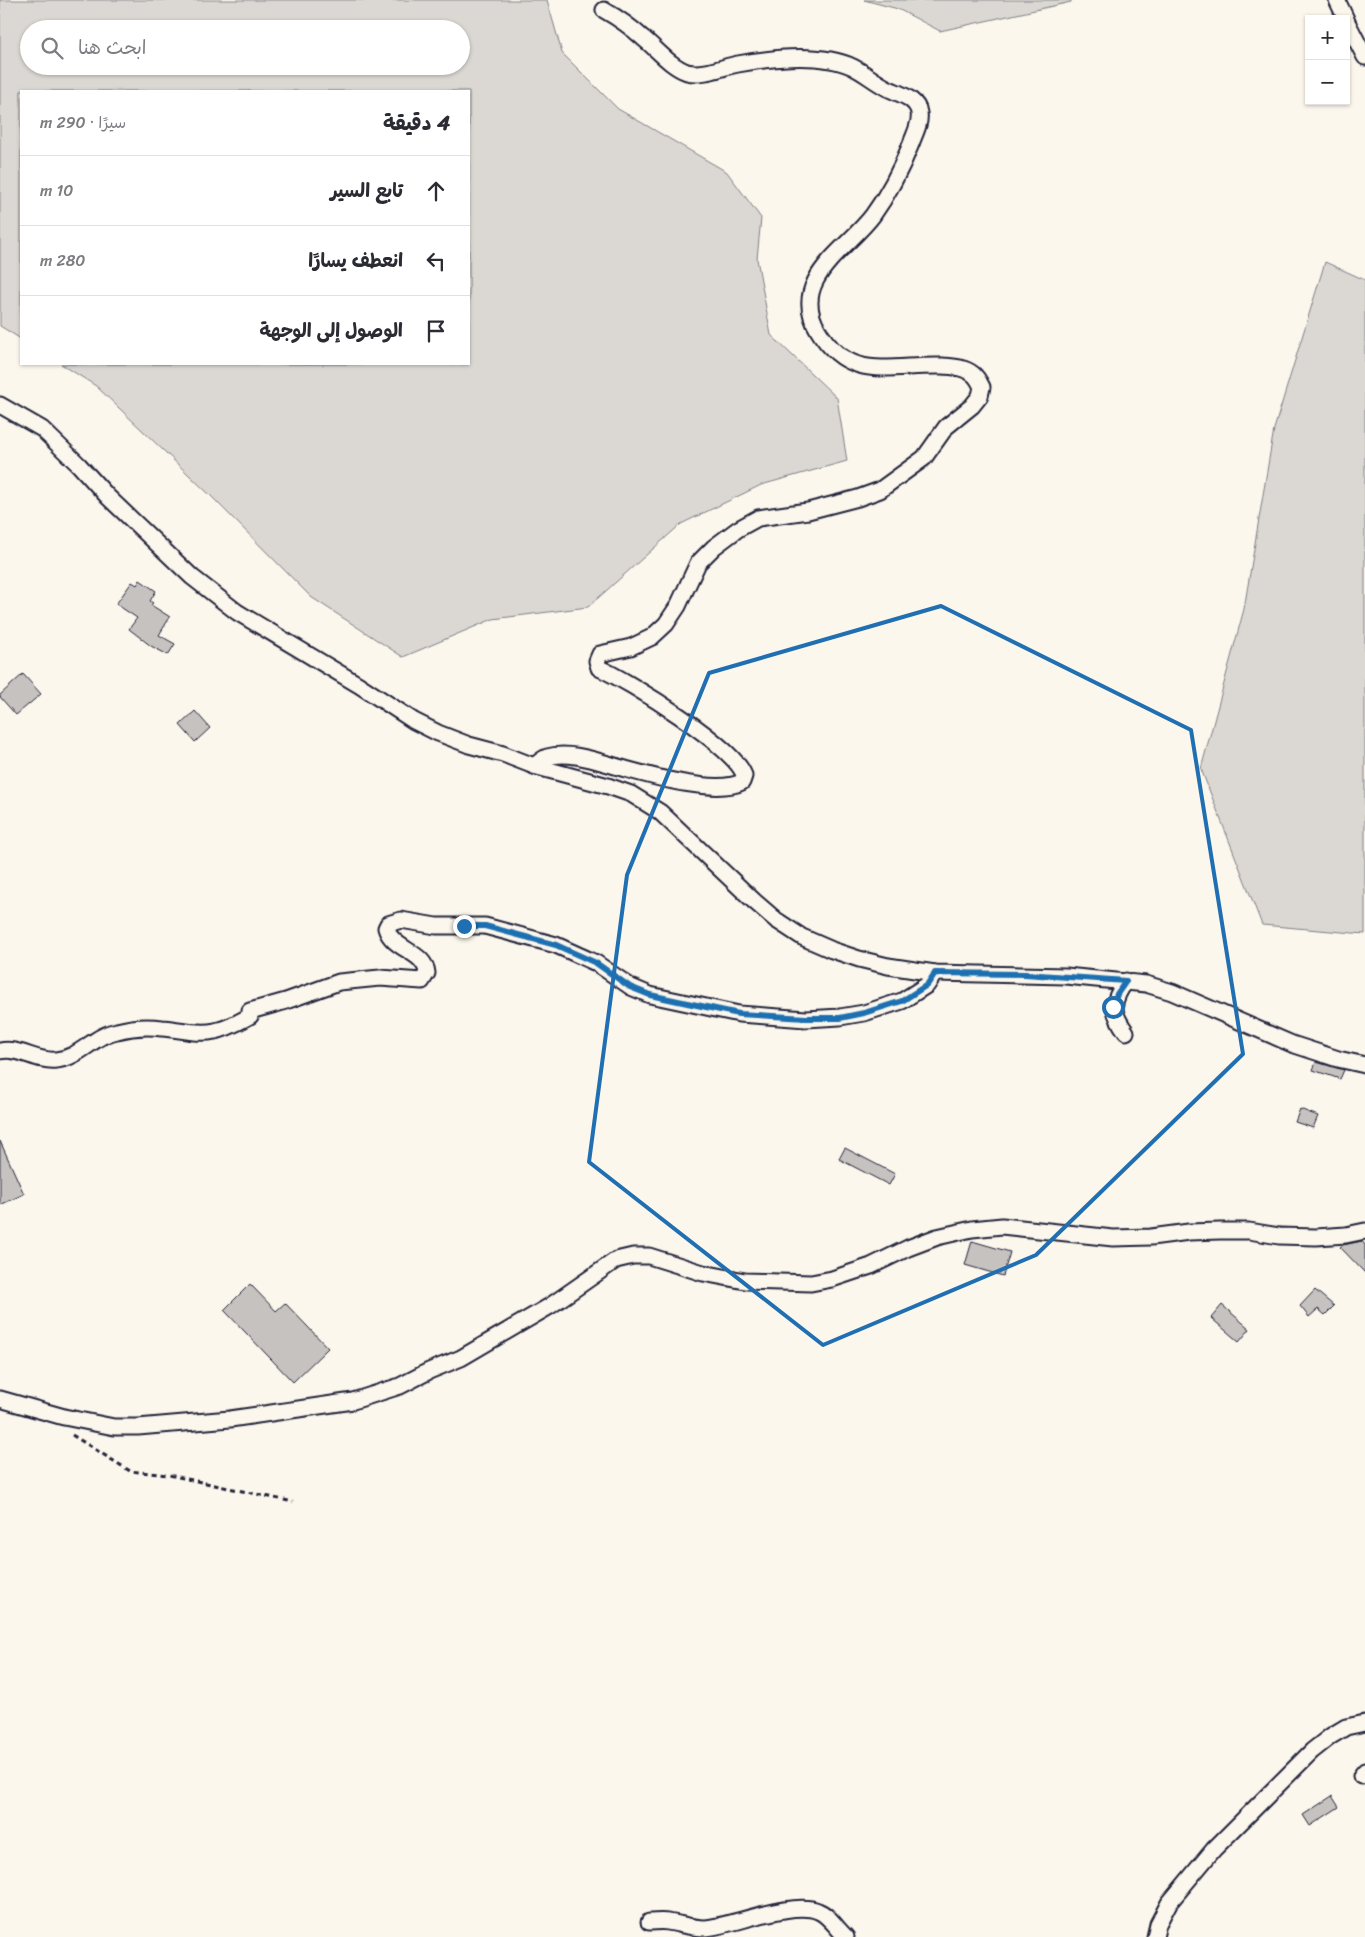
<!DOCTYPE html>
<html lang="ar">
<meta charset="utf-8">
<style>
body{margin:0;font-family:Sriracha,"Playpen Sans Arabic",sans-serif;background:#f7f7f7;color:#2b2b33;direction:rtl}
.controls{position:absolute;right:15px;top:15px;display:grid;overflow:hidden;border-radius:0px;box-shadow:0 1px 4px #0004}
.controls button{width:45px;height:45px;display:grid;place-items:center;padding:0;border:0;border-bottom:1px solid #e1e1e2;background:#fff;color:#2b2b33;font:25px sans-serif}
.stop{position:absolute;width:15px;height:15px;margin:-11px;border:4px solid #1f6fb2;border-radius:50%;background:#fff}
.stop.end{background:#1f6fb2;border-color:#fff;box-shadow:0 1px 5px #0008}
.list{margin:0;padding:0;list-style:none}
h2{display:flex;justify-content:space-between;align-items:center;height:65px;margin:0;padding:0 20px;font-size:21px}
h2 small{font-size:16px;font-weight:400;color:#7c7c81}
.list li{display:grid;grid-template-columns:32px 1fr auto;gap:15px;align-items:center;box-sizing:border-box;height:70px;padding:0 20px;border-top:1px solid #e1e1e2}
.list b{display:block;font-size:19px;white-space:nowrap}
.list em{font-size:16px;font-style:normal;color:#7c7c81}
.icon{flex:none;width:28px;height:28px;fill:none;stroke:currentColor;stroke-width:2;stroke-linecap:round;stroke-linejoin:round}
.map{position:relative;flex:none;width:1365px;height:1937px;overflow:hidden;direction:ltr}
.search{position:absolute;background:#fff;box-shadow:0 1px 4px #0004;left:20px;top:20px;width:450px;height:55px;display:flex;align-items:center;gap:12px;box-sizing:border-box;padding:0 18px;border-radius:28px;color:#7c7c81;font-size:19px}
.panel{position:absolute;background:#fff;box-shadow:0 1px 4px #0004;left:20px;top:90px;width:450px;height:275px;border-radius:0px;direction:rtl}
.map>svg:first-child{display:block}
.green{fill:#dbd8d3;stroke:#7e7d87;fill-rule:evenodd}
.building{fill:#c6c2c0;stroke:#22223b}
.lines{fill:none;stroke-linecap:round;stroke-linejoin:round}
.minor-casing{stroke:#22223b;stroke-width:19}
.path{stroke:#22223b;stroke-width:3;stroke-dasharray:5 4;stroke-linecap:butt}
.minor{stroke:#fbf7ec;stroke-width:15}
.route{stroke:#1f6fb2;stroke-width:6}
.marked{fill:none;stroke:#1f6fb2;stroke-width:4;stroke-linejoin:round}
</style>
<div class="map">
<svg width="1365" height="1937" viewBox="0 0 1365 1937">
<rect width="100%" height="100%" fill="#fbf7ec"/>
<filter id="ink" filterUnits="userSpaceOnUse"><feTurbulence type="fractalNoise" baseFrequency=".02" numOctaves="2"/><feDisplacementMap in="SourceGraphic" scale="10" xChannelSelector="R" yChannelSelector="G"/><feConvolveMatrix kernelMatrix="1 2 1 2 8 2 1 2 1" color-interpolation-filters="sRGB"/></filter>
<g filter="url(#ink)">
<g class="green">
<path d="M0,0H547L562,53L618,109L727,172L761,218L757,259L771,335L837,398L847,461L761,485L681,524L588,607L493,619L403,657L311,597L210,495L96,386L61,364H469V91H21V339L0,326ZM29,29H461V66H29Z"/>
<path d="M864,0H1071V2L940,31L898,9Z"/>
<path d="M1325,262L1365,280V934L1262,925L1201,769L1244,609L1274,429Z"/>
</g>
<g class="building">
<path d="M140,580L156,591L150,601L153,603L151,605L170,617L159,635L175,644L168,655L151,646L129,629L137,618L116,604L132,582L137,585Z"/>
<path d="M23,674L41,694L16,715L0,697V695Z"/>
<path d="M195,711L210,728L195,742L180,725Z"/>
<path d="M1316,1062L1344,1070L1340,1079L1313,1070Z"/>
<path d="M1300,1109L1318,1116L1313,1128L1295,1122Z"/>
<path d="M0,1141L24,1194L0,1205Z"/>
<path d="M845,1148L895,1174L889,1185L839,1159Z"/>
<path d="M972,1241L1010,1252L1003,1276L965,1265Z"/>
<path d="M1362,1241L1365,1245V1273L1340,1247L1343,1245Z"/>
<path d="M250,1284L276,1311L285,1303L328,1348L293,1382L224,1310Z"/>
<path d="M1315,1290L1334,1306L1325,1315L1318,1309L1309,1317L1300,1306Z"/>
<path d="M1222,1305L1250,1329L1239,1342L1211,1318Z"/>
<path d="M1332,1796L1339,1807L1310,1826L1303,1815Z"/>
</g>
<g class="lines">
<g class="minor-casing">
<g id="minor">
<path d="M1337,0L1346,19"/>
<path d="M1346,20L1365,57"/>
<path d="M0,405L42,429L79,465L108,497L192,577L237,612L359,685L414,721L438,733L469,745L503,754L534,766L608,786L631,794L660,812L754,901L776,920L802,937L832,950L859,959L888,966L935,973L1066,976L1146,984L1172,992L1292,1044L1338,1059L1365,1065"/>
<path d="M534,766C538,763 542,759 547,757C570,750 600,762 622,768C651,776 716,795 742,782L744,776C739,749 627,680 599,668L597,661L600,654L631,647L652,637L666,624L678,606L698,563L714,547L738,529L758,518L808,511L858,498L880,490L924,458L946,427L972,406L980,396L982,387C980,383 977,377 973,374C964,367 954,367 943,366C891,364 850,384 818,330C788,280 848,249 873,215C889,193 901,169 911,144C914,135 921,123 919,113C917,98 899,94 887,88C875,82 865,73 853,67C821,52 771,58 738,64C722,67 703,76 687,72C670,66 657,49 643,38C631,27 618,18 604,10"/>
<path d="M1126,1032C1111,1011 1111,1002 1126,981"/>
<path d="M0,1051C20,1047 36,1062 56,1060C80,1058 94,1035 117,1031C132,1027 147,1026 162,1028C180,1029 197,1035 215,1031C227,1029 239,1022 250,1016V1011L286,1001L339,982L380,978L422,981L427,973C425,951 392,950 386,928L388,924L401,920L436,926H485L556,945L596,963L631,987L650,995L739,1014L806,1019L840,1017L864,1013L902,1001L927,985L935,973"/>
<path d="M0,1399L64,1417L114,1427H138L230,1419L353,1401L400,1386L429,1371L461,1358L550,1306L616,1260L633,1256H649L703,1273L745,1281L811,1283L832,1279L871,1266L908,1248L937,1237L972,1229L1002,1226L1113,1238L1151,1237L1189,1232L1220,1231H1249L1279,1236L1316,1237L1346,1235L1365,1231"/>
<path d="M1361,1776L1365,1771"/>
<path d="M649,1922C655,1922 662,1921 668,1922C681,1924 692,1928 705,1928C733,1926 792,1900 818,1911C829,1915 837,1929 846,1937"/>
<path d="M1155,1937L1158,1924L1169,1903L1214,1849L1312,1751L1331,1736L1346,1727L1365,1723"/>
</g>
</g>
<path class="path" d="M72,1435L130,1471L169,1475L293,1502"/>
<use href="#minor" class="minor"/>
</g>
</g>
<g class="lines" filter="url(#ink)">
<path class="route" d="M464,926H485L556,945L596,963L630,987L650,995L739,1014L806,1018H840L864,1013L902,1001L927,985L935,973L1025,974L1126,981L1117,994L1113,1007"/>
</g>
<path class="marked" d="M941,606L1191,730L1243,1054L1036,1255L823,1345L589,1162L627,875L709,673Z"/>
</svg>
<div class="controls">
<button>+</button>
<button>−</button>
</div>
<div class="stop" style="left:1113px;top:1007px"></div>
<div class="stop end" style="left:464px;top:926px"></div>
<div class="search"><svg class="icon" aria-label="search" viewBox="0 0 24 24"><circle cx="10" cy="10" r="6"/><path d="M15 15l6 6"/></svg>ابحث هنا</div>
<section class="panel">
<h2>4 دقيقة<small>سيرًا · 290 m</small></h2>
<ul class="list">
<li><svg class="icon" aria-label="ahead" viewBox="0 0 24 24"><path d="M12 20V5M6 11l6-6 6 6"/></svg><div><b>تابع السير</b></div><em>10 m</em></li>
<li><svg class="icon" aria-label="left" viewBox="0 0 24 24"><path d="M17 20v-9H6M10 6l-5 5 5 5"/></svg><div><b>انعطف يسارًا</b></div><em>280 m</em></li>
<li><svg class="icon" aria-label="arrive" viewBox="0 0 24 24"><path d="M6 21V4h12l-3 4 3 4H6"/></svg><div><b>الوصول إلى الوجهة</b></div></li>
</ul>
</section>
</div>
